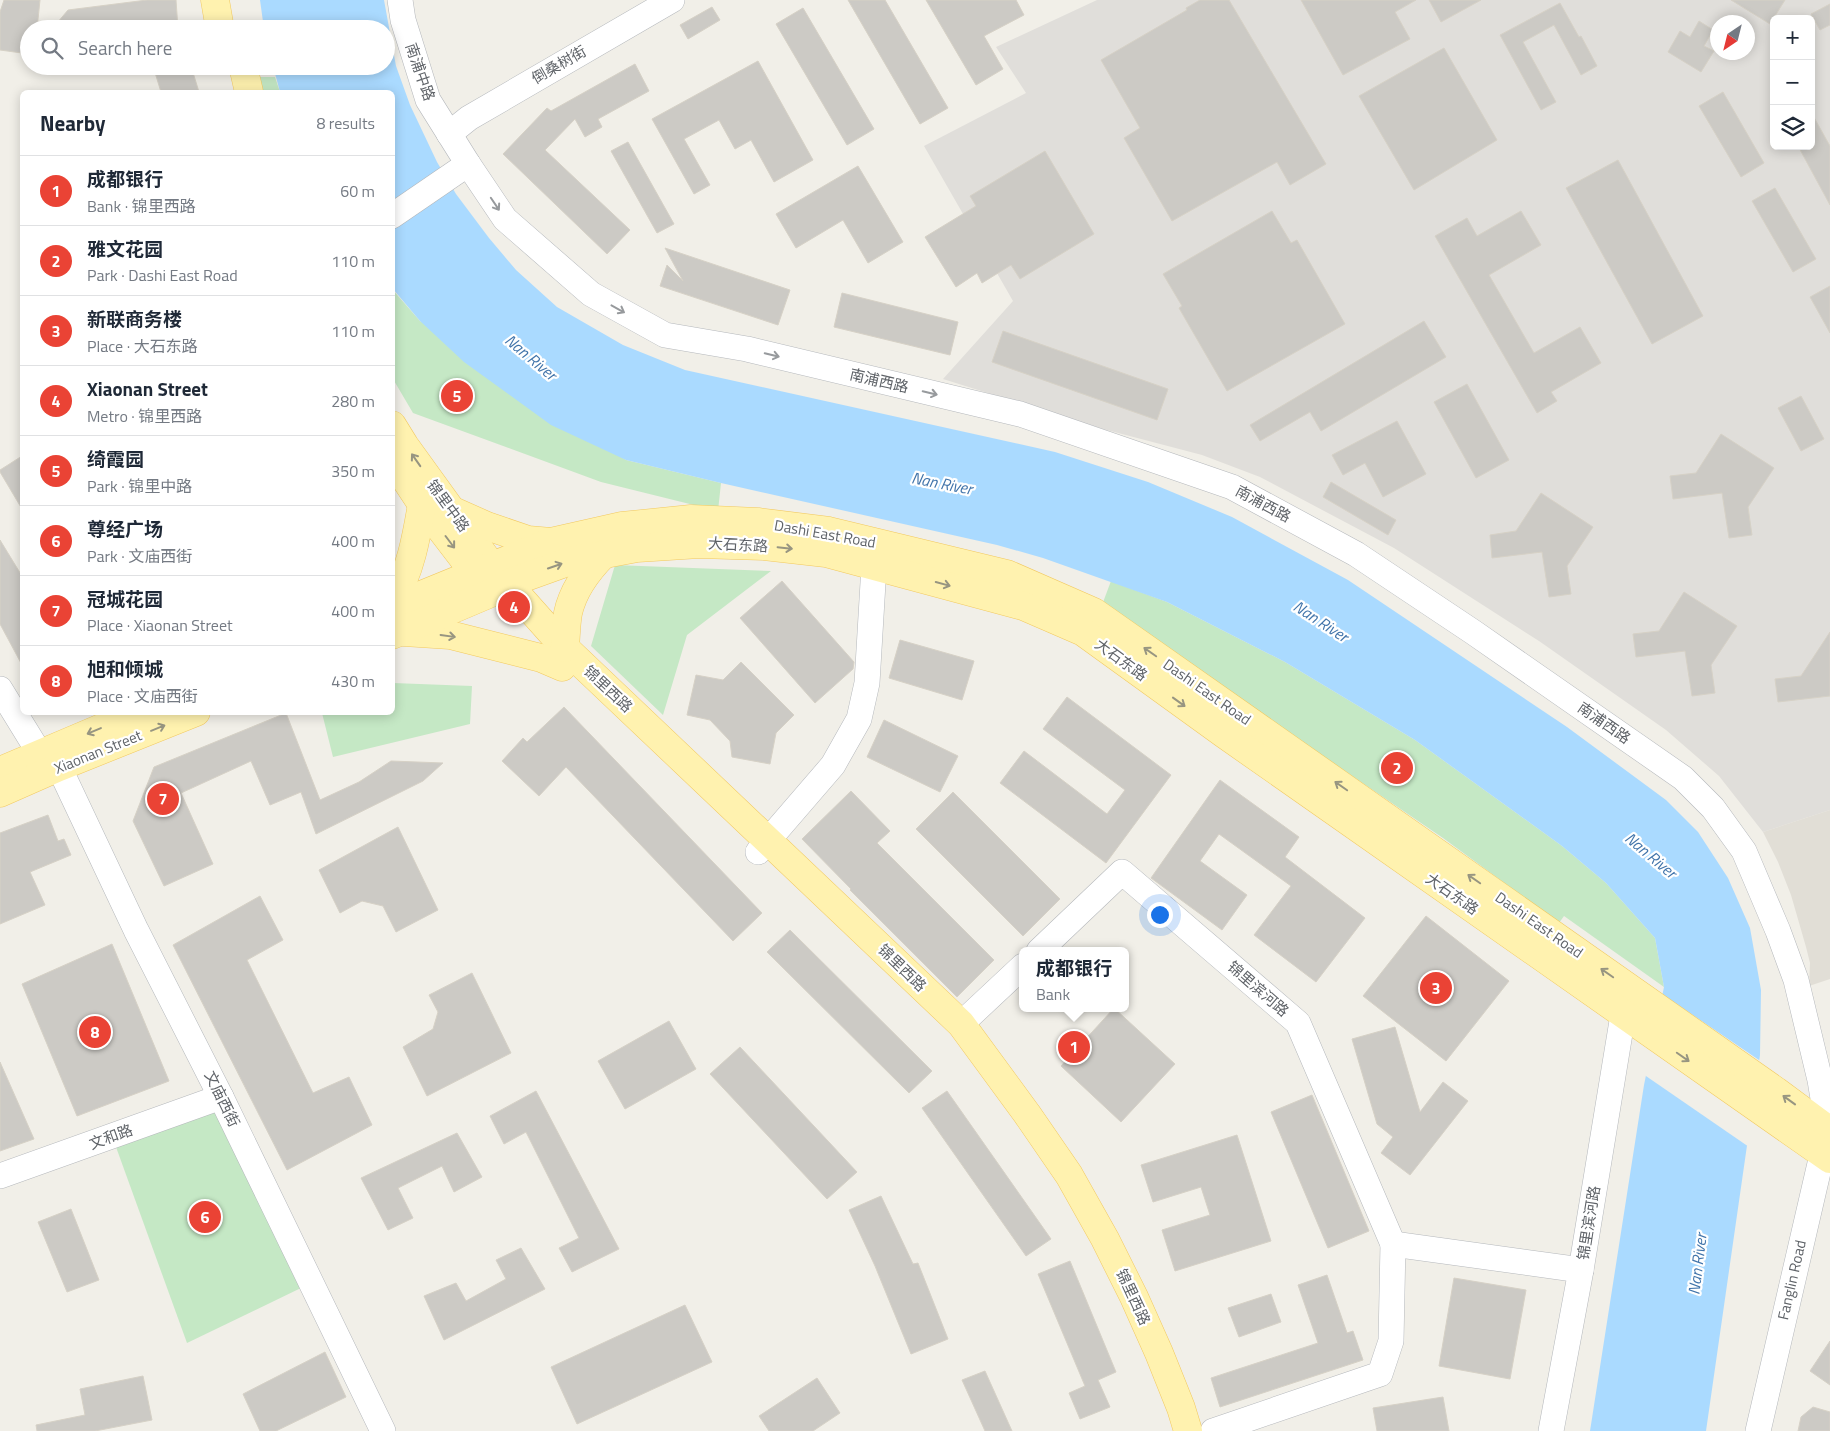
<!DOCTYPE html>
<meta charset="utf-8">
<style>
body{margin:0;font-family:"Titillium Web","Noto Sans SC",sans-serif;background:#f2f2f3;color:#1f2937}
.controls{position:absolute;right:15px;top:15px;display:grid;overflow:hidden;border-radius:8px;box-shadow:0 2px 12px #0003}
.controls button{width:45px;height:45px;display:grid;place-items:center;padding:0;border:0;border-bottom:1px solid #e0e1e3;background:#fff;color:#1f2937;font:25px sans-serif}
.compass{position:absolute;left:1710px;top:15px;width:45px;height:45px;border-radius:50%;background:#fff;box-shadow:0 2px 12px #0003;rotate:215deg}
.you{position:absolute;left:1159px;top:914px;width:18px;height:18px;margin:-12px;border:4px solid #fff;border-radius:50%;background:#1a73e8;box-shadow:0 0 0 8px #1a73e833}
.badge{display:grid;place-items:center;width:32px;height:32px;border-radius:50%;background:#ea4335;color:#fff;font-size:16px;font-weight:700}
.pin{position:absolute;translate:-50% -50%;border:2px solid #fff;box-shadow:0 1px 5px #0006}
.popup{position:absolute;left:1019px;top:947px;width:110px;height:65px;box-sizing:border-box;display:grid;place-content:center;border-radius:8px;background:#fff;filter:drop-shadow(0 1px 4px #0005);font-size:16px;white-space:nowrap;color:#747a83}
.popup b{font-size:19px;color:#1f2937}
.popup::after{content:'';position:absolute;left:50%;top:100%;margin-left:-10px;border:10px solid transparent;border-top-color:#fff}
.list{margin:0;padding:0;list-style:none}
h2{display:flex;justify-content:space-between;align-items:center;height:65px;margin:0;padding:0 20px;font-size:21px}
h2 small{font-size:16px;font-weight:400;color:#747a83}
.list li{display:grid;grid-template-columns:32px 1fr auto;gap:15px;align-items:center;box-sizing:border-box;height:70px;padding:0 20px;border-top:1px solid #e0e1e3}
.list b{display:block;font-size:19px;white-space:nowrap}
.list p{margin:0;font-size:16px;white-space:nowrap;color:#747a83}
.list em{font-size:16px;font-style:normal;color:#747a83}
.icon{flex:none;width:28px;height:28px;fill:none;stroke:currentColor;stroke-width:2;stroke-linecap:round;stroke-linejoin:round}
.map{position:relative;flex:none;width:1830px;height:1431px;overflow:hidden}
.search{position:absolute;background:#fff;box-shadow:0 2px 12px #0003;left:20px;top:20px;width:375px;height:55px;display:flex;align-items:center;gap:12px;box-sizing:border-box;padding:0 18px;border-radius:28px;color:#747a83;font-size:19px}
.panel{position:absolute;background:#fff;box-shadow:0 2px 12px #0003;left:20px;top:90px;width:375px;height:625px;border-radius:8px}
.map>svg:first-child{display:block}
.industrial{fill:#e0deda;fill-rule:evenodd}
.education{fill:#e1ded6}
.green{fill:#c5e8c5}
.water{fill:#aadaff}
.pier{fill:#f1efe8}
.building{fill:#cccac5;stroke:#d6d1c6}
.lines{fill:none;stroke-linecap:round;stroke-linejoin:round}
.minor-casing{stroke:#b5b8bc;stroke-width:26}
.major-casing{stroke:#f2c960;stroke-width:29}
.minor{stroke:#fff;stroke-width:25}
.major{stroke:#fff2af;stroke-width:28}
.oneway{stroke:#979a9d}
.oneway2{stroke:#979581}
.labels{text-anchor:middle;stroke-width:4.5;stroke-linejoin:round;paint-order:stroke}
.street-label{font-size:15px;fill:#5f6368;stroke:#fff}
.water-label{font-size:16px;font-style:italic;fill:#4174aa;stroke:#fff}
</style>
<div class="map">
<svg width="1830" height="1431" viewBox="0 0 1830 1431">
<rect width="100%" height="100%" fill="#f1efe8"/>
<path class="industrial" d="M1097,0H1830V810L1763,832L1719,776L1666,730L1539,641L1394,548L1260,477L1202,455L1103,429L943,379L1013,301L924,146L1026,93L996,47ZM1774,19H1811V146H1774ZM1718,22H1748V52H1718Z"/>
<path class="education" d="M1830,810V979L1809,986L1810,963L1806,947L1791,895L1778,862L1763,832Z"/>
<g class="green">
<path d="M251,77H275L280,92H255Z"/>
<path d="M392,289L420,321L626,460L721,483L718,511L601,482L413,413L393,379Z"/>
<path d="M615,565L771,571L687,635L663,715L591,646Z"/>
<path d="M1111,581L1167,602L1285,662L1415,740L1562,846L1606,883L1655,938L1664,987L1564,916L1559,923L1443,838L1102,605Z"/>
<path d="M393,683L472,686L470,724L333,757L322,713L392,712Z"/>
<path d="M217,1110L303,1287L187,1343L116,1147Z"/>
</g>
<path class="water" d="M260,0H384L396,66L410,105L437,162L456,194L489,238L516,270L557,307L623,345L685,370L1055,452L1148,482L1232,517L1348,580L1567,727L1666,800L1698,832L1728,878L1750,928L1761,990L1760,1055L1706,1431H1590L1644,1085L1664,987L1655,938L1606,883L1562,846L1415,740L1285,662L1167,602L1043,558L997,545L721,483L626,460L551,425L464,362L420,321L393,289L392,92H280L273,66H386V29H264Z"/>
<path class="pier" d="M1659,992L1762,1062L1749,1147L1643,1074Z"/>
<g class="building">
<path d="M4,0H40L37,29H29V54L0,50V12Z"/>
<path d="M147,0H176L178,29H52L68,10Z"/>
<path d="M848,0H885L948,108L920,124Z"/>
<path d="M926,0H1016L1024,15L984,36L1003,69L976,85Z"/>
<path d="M1200,0H1229L1326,164L1290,185L1277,162L1172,221L1124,138L1140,128L1101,60L1187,10L1186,8Z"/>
<path d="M1301,0H1416L1395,12L1410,39L1343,75Z"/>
<path d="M1429,0H1481L1441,22Z"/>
<path d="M1731,0H1785L1770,24Z"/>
<path d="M1560,3L1579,37L1581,36L1597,66L1581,75L1554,25L1523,42L1556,102L1541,110L1500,35Z"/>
<path d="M1830,4V25L1820,30L1811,14Z"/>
<path d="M712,7L720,20L688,39L680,25Z"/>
<path d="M803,8L874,129L847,145L776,24Z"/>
<path d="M1699,21L1713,30L1704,46L1714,51L1701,72L1668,52L1680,31L1690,37Z"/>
<path d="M1444,48L1497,140L1414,190L1359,96Z"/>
<path d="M758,61L813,160L774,182L751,140L735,149L719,120L684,139L710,185L694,194L652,119Z"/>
<path d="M635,64L649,91L598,119L602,127L585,137L575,119L545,150L630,230L607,254L503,154L547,108L551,111Z"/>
<path d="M153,66H191L199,92H161Z"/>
<path d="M1723,92L1764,163L1741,177L1699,106Z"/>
<path d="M1811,112L1830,146V205L1798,146H1811Z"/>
<path d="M628,142L674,224L657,233L611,151Z"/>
<path d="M1045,151L1094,234L1020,279L1011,265L982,283L977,273L956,287L925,237L976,206L970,196Z"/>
<path d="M1618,160L1703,316L1652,344L1566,188Z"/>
<path d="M858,166L903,242L868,263L843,220L796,248L776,214Z"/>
<path d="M1775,188L1816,259L1793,272L1752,201Z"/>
<path d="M1272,211L1291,243L1297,240L1345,324L1227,391L1179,308L1182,306L1163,274Z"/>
<path d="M1521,211L1541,245L1489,275L1534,353L1580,327L1601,363L1551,392L1557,401L1537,413L1435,236L1467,218L1477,236Z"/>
<path d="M665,248L790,290L778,325L660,286L667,265L683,281Z"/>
<path d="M1830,286V333L1810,297Z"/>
<path d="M842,293L958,322L950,355L834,327Z"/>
<path d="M1424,321L1446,357L1321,431L1310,412L1260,441L1250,425Z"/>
<path d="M1003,331L1168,389L1157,420L992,362Z"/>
<path d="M1467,384L1509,460L1476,478L1434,402Z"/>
<path d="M1801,396L1824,439L1801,451L1778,408Z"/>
<path d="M1397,421L1426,474L1383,497L1365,463L1343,475L1332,455Z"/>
<path d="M1721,434L1774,468L1748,507L1752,535L1729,538L1722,493L1673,499L1670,476L1696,473Z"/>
<path d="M22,456V509L0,472V470Z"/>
<path d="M1331,482L1396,520L1388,535L1323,497Z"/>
<path d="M1541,493L1593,527L1567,566L1571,594L1549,597L1542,552L1492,558L1490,535L1516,531Z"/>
<path d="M0,540L22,576V665L0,624Z"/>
<path d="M782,581L854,662L853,669L815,703L740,618Z"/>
<path d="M1684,592L1737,626L1711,665L1715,693L1692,696L1685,651L1636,657L1633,634L1659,631Z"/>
<path d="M1830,632V696L1778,702L1775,679L1801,676Z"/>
<path d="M900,640L974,661L962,700L889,678Z"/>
<path d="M741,662L794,715L776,733L770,764L732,757L730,741L710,720L687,715L696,675L723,680Z"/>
<path d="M1067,697L1171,775L1106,863L1000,783L1024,751L1107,814L1125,790L1043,729Z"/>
<path d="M564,707L762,913L733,941L566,767L539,796L502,761L523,738L527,742Z"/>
<path d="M286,713L320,800L359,782L391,761L443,763L423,781L316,834L301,792L270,805L251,761L181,793L213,864L164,886L133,821L154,767Z"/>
<path d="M884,720L958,756L940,792L867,757Z"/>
<path d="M1220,780L1299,837L1285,857L1365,918L1316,982L1254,935L1291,886L1219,834L1200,861L1247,895L1222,930L1151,878Z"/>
<path d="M851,791L890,831L877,843L994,960L957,997L850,890L851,889L802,839Z"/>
<path d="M953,792L1060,899L1023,936L916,829Z"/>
<path d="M48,815L58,841L64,839L71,855L30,872L45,905L0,924V833Z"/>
<path d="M398,827L438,910L396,932L383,906L362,901L340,913L319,870Z"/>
<path d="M260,896L283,940L247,960L313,1093L349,1077L372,1125L287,1170L173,945Z"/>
<path d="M1426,916L1509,981L1446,1061L1363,996Z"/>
<path d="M790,930L932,1071L909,1093L767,952Z"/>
<path d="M112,944L169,1081L77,1116L22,984Z"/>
<path d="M472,973L511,1053L427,1096L403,1047L433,1029L438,1012L429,995Z"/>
<path d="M1114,1008L1175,1064L1121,1122L1061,1066Z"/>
<path d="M669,1021L696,1069L625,1109L598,1061Z"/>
<path d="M1395,1027L1420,1112L1443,1082L1468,1101L1410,1175L1381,1153L1393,1137L1377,1124L1352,1039Z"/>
<path d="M740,1047L857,1172L827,1199L710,1074Z"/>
<path d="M0,1062L34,1139L0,1151Z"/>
<path d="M536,1091L619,1249L572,1272L559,1248L579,1238L526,1132L504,1144L490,1116Z"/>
<path d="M947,1091L1051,1239L1026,1256L922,1108Z"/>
<path d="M1312,1095L1369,1231L1328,1248L1271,1112Z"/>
<path d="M457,1133L482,1177L454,1192L442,1166L398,1188L413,1218L388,1230L361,1178Z"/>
<path d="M1237,1135L1271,1241L1175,1271L1162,1230L1210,1215L1201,1187L1153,1202L1141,1165Z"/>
<path d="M881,1196L913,1264L918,1263L948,1339L911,1354L875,1266L849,1210Z"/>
<path d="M71,1209L99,1280L67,1292L38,1222Z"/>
<path d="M521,1248L545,1289L444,1340L424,1296L456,1283L466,1301L506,1279L496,1260Z"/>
<path d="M1070,1261L1116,1372L1098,1380L1110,1407L1080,1419L1069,1393L1085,1386L1038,1274Z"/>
<path d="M1327,1275L1347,1333L1353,1331L1363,1360L1220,1407L1211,1378L1318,1343L1298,1285Z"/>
<path d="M1454,1278L1526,1290L1510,1379L1439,1366Z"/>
<path d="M1271,1294L1281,1322L1239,1337L1228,1308Z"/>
<path d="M685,1305L712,1362L577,1424L551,1367Z"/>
<path d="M1830,1341V1385L1810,1371Z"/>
<path d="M325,1352L346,1397L276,1431H260L243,1394Z"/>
<path d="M985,1371L1012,1431H985L962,1380Z"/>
<path d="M143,1376L152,1420L95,1431H37L36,1425L85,1415L80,1389Z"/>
<path d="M817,1378L840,1413L813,1431H769L759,1416Z"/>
<path d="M1443,1397L1449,1431H1377L1373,1408Z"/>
<path d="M1813,1407L1830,1412V1431H1798L1801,1417Z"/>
</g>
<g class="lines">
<g class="minor-casing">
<g id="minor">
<path d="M400,0L403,20L428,100L468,164L505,219L591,294L665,335L747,349L1020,414L1232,487L1356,554L1473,632L1683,778L1713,808L1744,851L1778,931L1796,980L1820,1080L1828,1129L1758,1431"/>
<path d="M449,134L469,118L672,0"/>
<path d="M392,216L468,164"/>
<path d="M0,689L40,754"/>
<path d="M59,767L136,930L221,1097L383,1431"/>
<path d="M758,852L833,765L859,719L867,683L874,566"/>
<path d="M1039,951L1122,872L1298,1023L1393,1244"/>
<path d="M961,1024L1023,966"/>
<path d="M0,1176L221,1097"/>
<path d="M1213,1431L1380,1374L1391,1341L1393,1244L1581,1270"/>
<path d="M1551,1431L1581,1270L1623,1015"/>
</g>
</g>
<g class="major-casing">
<g id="major">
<path d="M215,0L220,29"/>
<path d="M243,66L249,92"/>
<path d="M392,425L405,446L491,565L565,648L961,1024L1027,1114L1069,1175L1105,1239L1134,1297L1159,1353L1181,1408L1188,1431"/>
<path d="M392,459L423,506L485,587"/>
<path d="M451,510L487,526L528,540L551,542"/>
<path d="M392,601C410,575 417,534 422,504"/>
<path d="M392,607L551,542L622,526L691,519L758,522L829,531L1007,574L1094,612L1776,1091L1830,1131"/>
<path d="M404,632L450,635L541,658L562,667"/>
<path d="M392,635L491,593L509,583L573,560L637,548L699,544L764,546L826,553L1023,606L1083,632L1224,734L1830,1159"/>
<path d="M565,648C566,636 566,624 568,613C573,590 588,570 604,554"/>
<path d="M0,771L139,712"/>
<path d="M0,793L59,767L196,712"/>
</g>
</g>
<use href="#minor" class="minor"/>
<use href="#major" class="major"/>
</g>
<defs><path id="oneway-shaft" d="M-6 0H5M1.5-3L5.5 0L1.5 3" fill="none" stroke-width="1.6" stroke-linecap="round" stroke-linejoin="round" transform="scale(1.25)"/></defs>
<g class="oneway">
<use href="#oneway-shaft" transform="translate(495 204) rotate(56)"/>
<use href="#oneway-shaft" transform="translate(618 309) rotate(29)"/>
<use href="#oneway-shaft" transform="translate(772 355) rotate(14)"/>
<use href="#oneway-shaft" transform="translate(930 393) rotate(13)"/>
</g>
<g class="oneway2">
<use href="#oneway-shaft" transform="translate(416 460) rotate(-125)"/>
<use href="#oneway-shaft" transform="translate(450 542) rotate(53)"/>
<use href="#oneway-shaft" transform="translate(785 548) rotate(6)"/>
<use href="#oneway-shaft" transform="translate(555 566) rotate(-19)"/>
<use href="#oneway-shaft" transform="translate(943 584) rotate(15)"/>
<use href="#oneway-shaft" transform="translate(448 636) rotate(8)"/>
<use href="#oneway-shaft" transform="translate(1150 652) rotate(-145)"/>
<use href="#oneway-shaft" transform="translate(1179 702) rotate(36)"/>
<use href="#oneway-shaft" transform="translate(158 728) rotate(-22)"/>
<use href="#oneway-shaft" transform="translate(94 731) rotate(157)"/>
<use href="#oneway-shaft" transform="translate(1341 786) rotate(-145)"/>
<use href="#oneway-shaft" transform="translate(1474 879) rotate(-145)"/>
<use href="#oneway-shaft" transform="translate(1607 973) rotate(-145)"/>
<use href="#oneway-shaft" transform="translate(1683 1057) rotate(35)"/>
<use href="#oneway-shaft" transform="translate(1789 1100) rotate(-144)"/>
</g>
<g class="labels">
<g class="street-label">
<text transform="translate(559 65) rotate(-30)" y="5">倒桑树街</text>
<text transform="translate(420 72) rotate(71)" y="5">南浦中路</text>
<text transform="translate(879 381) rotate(13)" y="5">南浦西路</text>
<text transform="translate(1263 504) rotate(28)" y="5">南浦西路</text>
<text transform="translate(448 506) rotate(54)" y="5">锦里中路</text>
<text transform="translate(825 534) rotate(10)" y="5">Dashi East Road</text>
<text transform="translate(738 545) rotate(3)" y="5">大石东路</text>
<text transform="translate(1121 660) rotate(36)" y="5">大石东路</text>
<text transform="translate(608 689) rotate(43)" y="5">锦里西路</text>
<text transform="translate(1207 692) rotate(35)" y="5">Dashi East Road</text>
<text transform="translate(1604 723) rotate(35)" y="5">南浦西路</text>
<text transform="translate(98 752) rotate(-22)" y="5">Xiaonan Street</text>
<text transform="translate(1452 894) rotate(35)" y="5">大石东路</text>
<text transform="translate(1539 925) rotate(35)" y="5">Dashi East Road</text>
<text transform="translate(902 968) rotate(44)" y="5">锦里西路</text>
<text transform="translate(1258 989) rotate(41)" y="5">锦里滨河路</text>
<text transform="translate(222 1099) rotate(64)" y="5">文庙西街</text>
<text transform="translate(111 1137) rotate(-20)" y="5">文和路</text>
<text transform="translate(1589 1223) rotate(-81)" y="5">锦里滨河路</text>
<text transform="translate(1792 1280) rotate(-77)" y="5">Fanglin Road</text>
<text transform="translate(1133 1297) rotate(65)" y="5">锦里西路</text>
</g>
<g class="water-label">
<text transform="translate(531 357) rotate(40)" y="6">Nan River</text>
<text transform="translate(942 483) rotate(11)" y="6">Nan River</text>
<text transform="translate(1321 621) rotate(33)" y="6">Nan River</text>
<text transform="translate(1651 855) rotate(40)" y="6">Nan River</text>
<text transform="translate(1697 1264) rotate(-83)" y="6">Nan River</text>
</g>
</g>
</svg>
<div class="controls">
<button>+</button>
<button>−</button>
<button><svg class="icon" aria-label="layers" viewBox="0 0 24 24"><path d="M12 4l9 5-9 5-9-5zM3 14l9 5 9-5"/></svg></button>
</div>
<svg class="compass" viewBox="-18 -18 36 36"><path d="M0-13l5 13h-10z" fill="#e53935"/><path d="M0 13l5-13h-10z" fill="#747a83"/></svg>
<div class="you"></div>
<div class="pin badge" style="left:1074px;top:1047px">1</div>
<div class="popup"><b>成都银行</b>Bank</div>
<div class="pin badge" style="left:1397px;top:768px">2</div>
<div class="pin badge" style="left:1436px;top:988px">3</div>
<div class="pin badge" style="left:514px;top:607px">4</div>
<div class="pin badge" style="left:457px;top:396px">5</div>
<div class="pin badge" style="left:205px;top:1217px">6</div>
<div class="pin badge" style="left:163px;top:799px">7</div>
<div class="pin badge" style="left:95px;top:1032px">8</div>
<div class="search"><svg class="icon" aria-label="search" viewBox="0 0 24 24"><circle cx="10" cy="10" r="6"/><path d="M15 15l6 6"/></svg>Search here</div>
<section class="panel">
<h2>Nearby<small>8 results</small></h2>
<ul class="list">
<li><span class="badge">1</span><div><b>成都银行</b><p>Bank · 锦里西路</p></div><em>60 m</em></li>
<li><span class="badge">2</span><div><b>雅文花园</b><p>Park · Dashi East Road</p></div><em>110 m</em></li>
<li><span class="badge">3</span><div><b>新联商务楼</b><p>Place · 大石东路</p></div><em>110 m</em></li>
<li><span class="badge">4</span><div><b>Xiaonan Street</b><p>Metro · 锦里西路</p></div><em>280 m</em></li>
<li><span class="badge">5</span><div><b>绮霞园</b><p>Park · 锦里中路</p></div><em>350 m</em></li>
<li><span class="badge">6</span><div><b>尊经广场</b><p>Park · 文庙西街</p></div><em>400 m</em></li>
<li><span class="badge">7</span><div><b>冠城花园</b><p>Place · Xiaonan Street</p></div><em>400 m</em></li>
<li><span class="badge">8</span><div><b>旭和倾城</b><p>Place · 文庙西街</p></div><em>430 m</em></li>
</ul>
</section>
</div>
